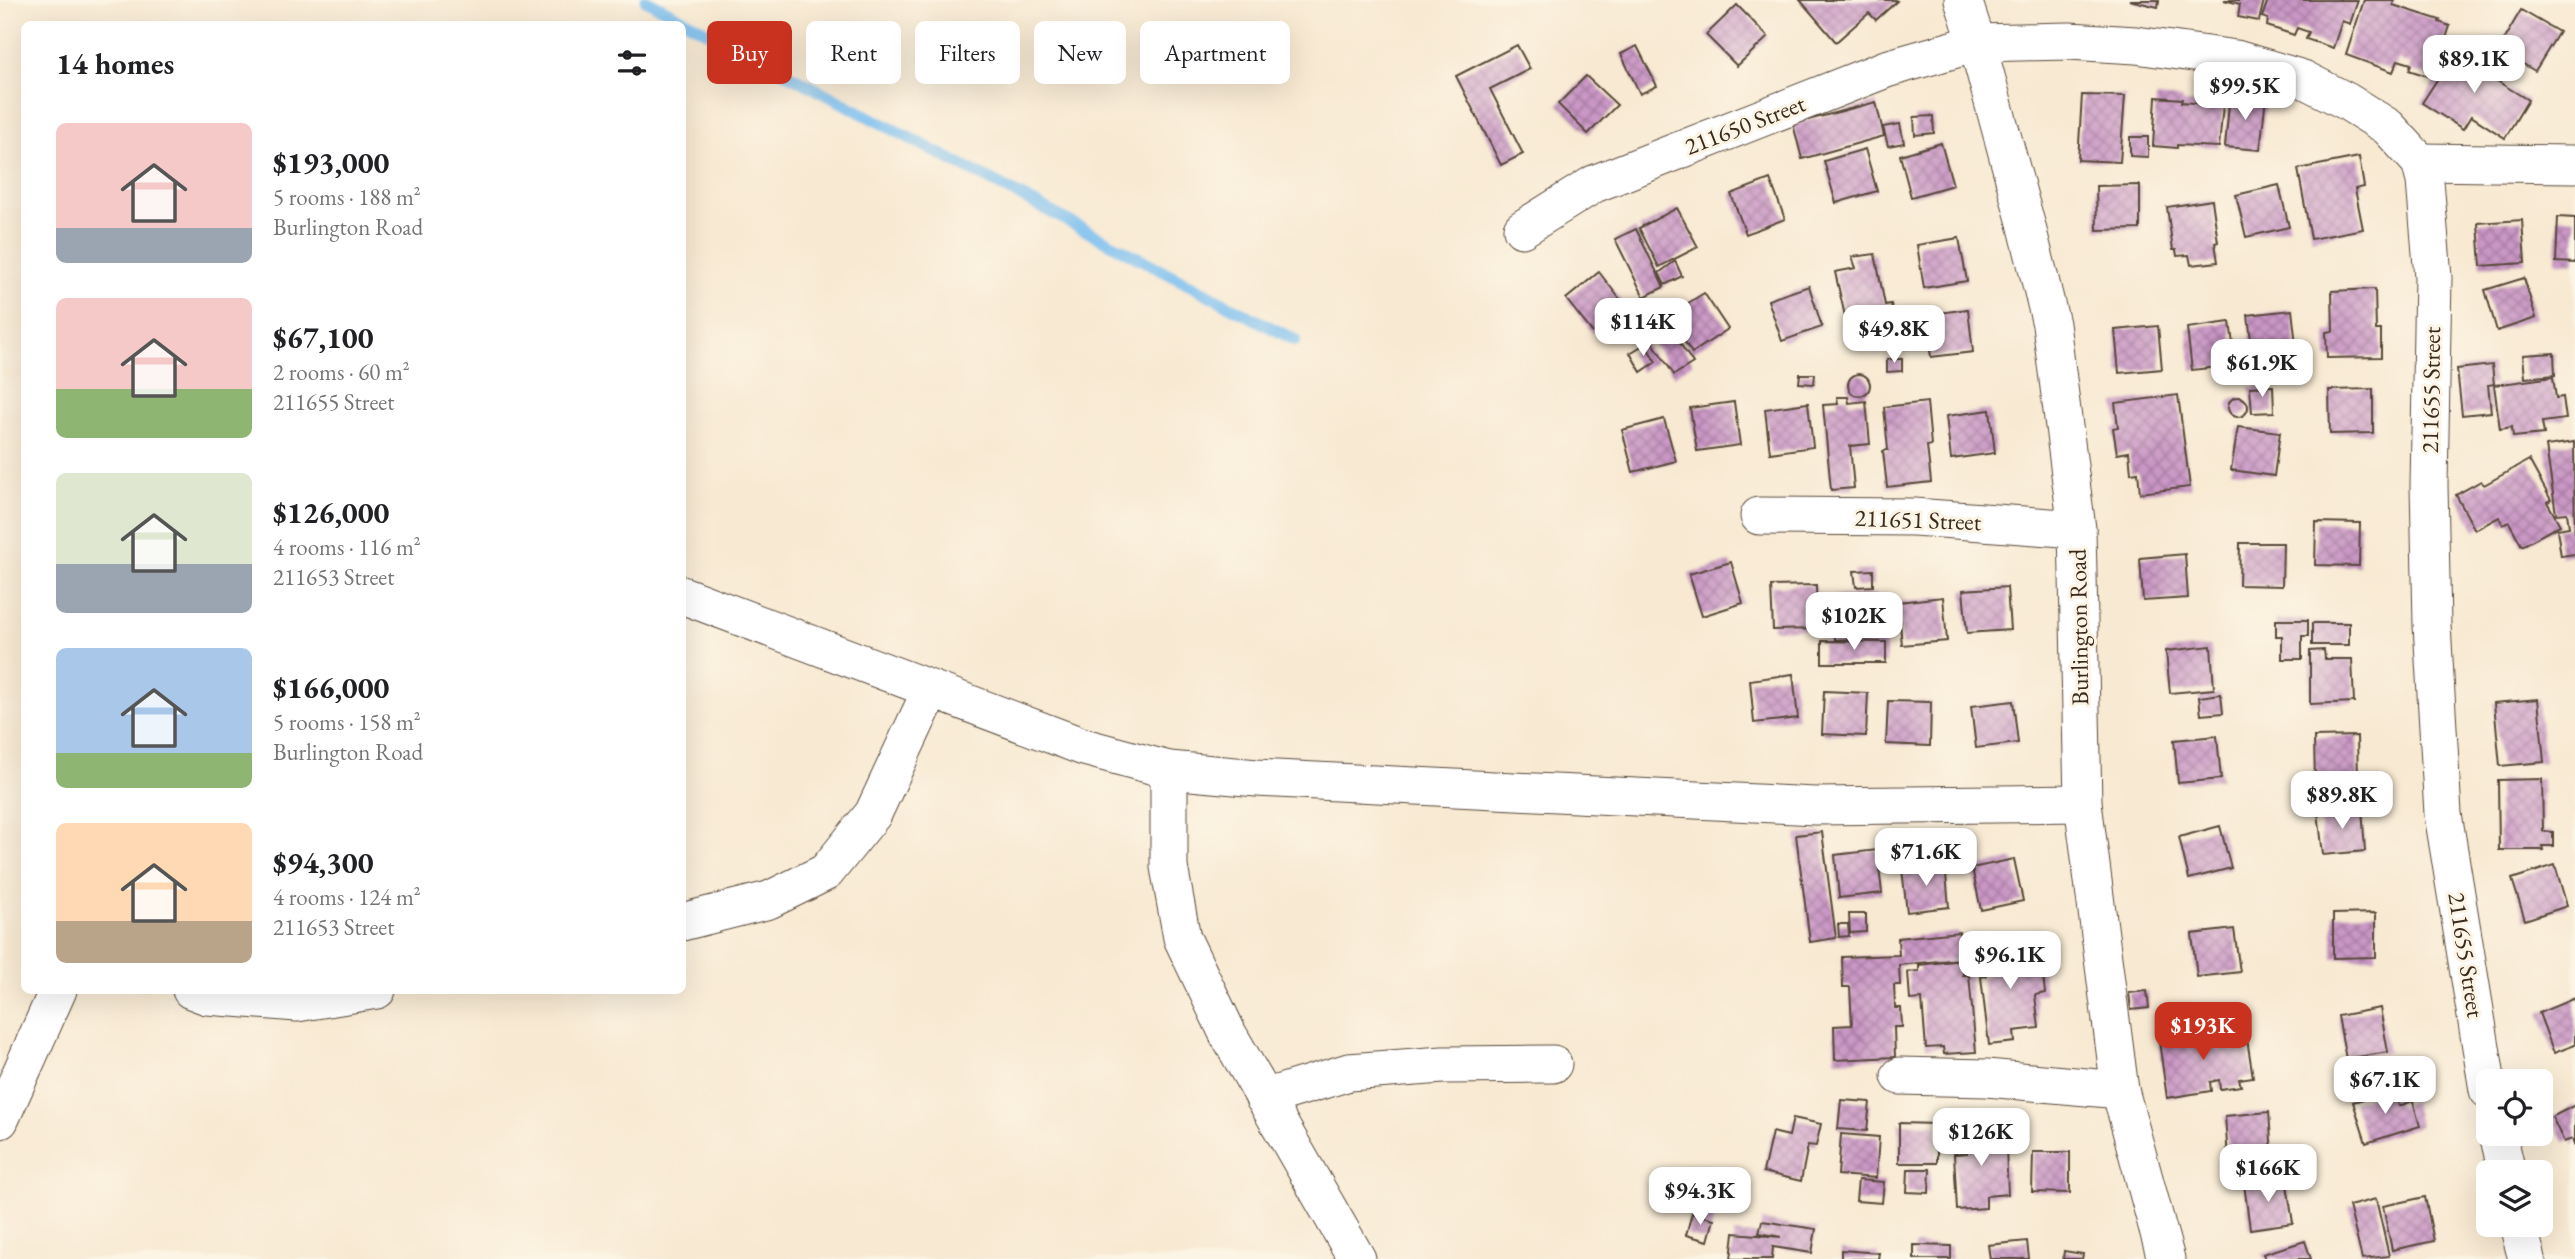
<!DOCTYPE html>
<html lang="en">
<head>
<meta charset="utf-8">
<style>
	:root { --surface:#fff; --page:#f6f6f6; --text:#202124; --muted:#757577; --accent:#c8321e }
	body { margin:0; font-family:"EB Garamond",serif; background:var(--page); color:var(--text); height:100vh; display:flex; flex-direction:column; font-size:26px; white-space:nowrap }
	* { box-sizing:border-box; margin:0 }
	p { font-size:23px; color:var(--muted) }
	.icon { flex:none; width:38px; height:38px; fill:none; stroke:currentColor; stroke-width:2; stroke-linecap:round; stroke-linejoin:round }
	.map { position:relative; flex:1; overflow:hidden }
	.panel { position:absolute; left:21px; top:21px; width:665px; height:973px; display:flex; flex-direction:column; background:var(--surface); border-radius:10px; box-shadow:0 7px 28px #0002 }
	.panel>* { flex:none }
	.banner { position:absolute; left:707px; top:21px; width:665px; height:63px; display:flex; gap:14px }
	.buttons { position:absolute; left:2476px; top:1069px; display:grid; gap:14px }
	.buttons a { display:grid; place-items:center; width:77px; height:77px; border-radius:10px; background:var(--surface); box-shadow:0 7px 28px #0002; font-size:35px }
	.price { position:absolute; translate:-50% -60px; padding:0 16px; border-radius:14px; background:#fff; color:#222; font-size:23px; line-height:46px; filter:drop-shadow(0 2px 4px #0008) }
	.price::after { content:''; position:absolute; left:50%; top:42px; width:21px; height:16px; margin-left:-10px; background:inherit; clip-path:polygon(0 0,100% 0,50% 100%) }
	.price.current { background:var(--accent); color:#fff }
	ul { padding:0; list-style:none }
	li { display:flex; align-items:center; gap:21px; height:175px; padding:0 35px }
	li span { display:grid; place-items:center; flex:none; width:196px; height:140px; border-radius:10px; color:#555 }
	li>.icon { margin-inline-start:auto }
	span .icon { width:84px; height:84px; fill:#fffc; stroke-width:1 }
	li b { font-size:30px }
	h2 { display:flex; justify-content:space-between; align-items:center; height:84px; padding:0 35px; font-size:30px }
	.tag { padding:0 24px; border-radius:10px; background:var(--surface); box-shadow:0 7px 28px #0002; font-size:24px; line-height:63px }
	.tag.current { background:var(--accent); color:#fff }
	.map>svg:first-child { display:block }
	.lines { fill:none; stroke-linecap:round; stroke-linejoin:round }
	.stream { stroke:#79bef0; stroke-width:12 }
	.building { fill:url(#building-cross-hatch) }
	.minor-casing { stroke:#574739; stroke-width:39 }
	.minor { stroke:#fff; stroke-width:37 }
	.labels { text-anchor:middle; stroke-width:6; stroke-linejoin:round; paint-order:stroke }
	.street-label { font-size:24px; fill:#3b2a1e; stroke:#fcf5e5 }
</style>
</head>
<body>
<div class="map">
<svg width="2575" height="1259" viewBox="0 0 2575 1259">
	<defs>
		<pattern id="building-cross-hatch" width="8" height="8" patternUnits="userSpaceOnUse" patternTransform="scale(1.75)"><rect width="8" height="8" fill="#ca97c6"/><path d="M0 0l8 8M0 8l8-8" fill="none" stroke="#a57ba0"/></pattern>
	</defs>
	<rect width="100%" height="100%" fill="#fcf5e5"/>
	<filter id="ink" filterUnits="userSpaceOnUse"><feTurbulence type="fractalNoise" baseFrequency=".0143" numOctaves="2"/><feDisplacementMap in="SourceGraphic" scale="14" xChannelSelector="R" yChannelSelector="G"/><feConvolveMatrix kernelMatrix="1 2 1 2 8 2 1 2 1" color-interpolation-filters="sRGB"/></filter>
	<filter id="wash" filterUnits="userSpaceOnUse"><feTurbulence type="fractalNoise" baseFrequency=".00686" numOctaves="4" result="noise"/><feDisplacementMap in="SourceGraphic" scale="28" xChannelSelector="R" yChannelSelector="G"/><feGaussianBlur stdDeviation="1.57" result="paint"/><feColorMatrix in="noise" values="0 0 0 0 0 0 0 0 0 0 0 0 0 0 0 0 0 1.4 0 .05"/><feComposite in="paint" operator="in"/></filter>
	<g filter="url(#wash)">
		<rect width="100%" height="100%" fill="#f8e9d2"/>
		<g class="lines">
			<polyline class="stream" points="646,0 1295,340"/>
		</g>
		<g id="blocks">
			<g class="building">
				<polygon points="1800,0 1895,0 1897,1 1876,20 1869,13 1836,42"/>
				<polygon points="2129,0 2159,0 2158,7"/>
				<polygon points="2224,0 2264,0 2259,21 2238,17 2240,4"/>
				<polygon points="2268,0 2358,0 2350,24 2342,21 2333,48 2306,39 2309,32 2297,28 2294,35 2267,26 2268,19 2262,17"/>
				<polygon points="2364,0 2394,0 2393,5 2440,20 2439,22 2450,26 2433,78 2409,70 2411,64 2398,60 2393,72 2346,55"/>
				<polygon points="1737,5 1768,37 1737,66 1706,35"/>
				<polygon points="2521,10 2559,32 2535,71 2498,49"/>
				<polygon points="2460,44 2483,58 2476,68 2528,100 2505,138 2471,116 2463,129 2422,103"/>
				<polygon points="1517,45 1530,69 1490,89 1523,154 1501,165 1456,76"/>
				<polygon points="1637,46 1657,86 1640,94 1621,54"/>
				<polygon points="1586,76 1617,105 1588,134 1558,104"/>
				<polygon points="2230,94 2266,97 2260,150 2225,147"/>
				<polygon points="2082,95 2125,96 2120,162 2078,160"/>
				<polygon points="2156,97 2182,99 2181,102 2223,105 2219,147 2177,145 2177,148 2153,146"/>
				<polygon points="1876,102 1884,136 1802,159 1793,124"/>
				<polygon points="1933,116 1934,133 1915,135 1914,117"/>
				<polygon points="1900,124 1904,143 1888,146 1883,127"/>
				<polygon points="2130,137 2148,137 2148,157 2130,156"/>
				<polygon points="1941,143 1953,185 1911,197 1900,155"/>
				<polygon points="1865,149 1877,191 1836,203 1824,161"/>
				<polygon points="2359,157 2364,187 2355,189 2363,229 2311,239 2298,169"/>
				<polygon points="1770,179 1785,219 1746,234 1731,194"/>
				<polygon points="2140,185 2140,229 2097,230 2096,186"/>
				<polygon points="2279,185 2289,227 2246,237 2236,195"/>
				<polygon points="2212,200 2218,242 2215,243 2218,262 2191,265 2189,255 2177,256 2176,250 2173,250 2167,207"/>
				<polygon points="1677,208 1698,247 1659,267 1639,228"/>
				<polygon points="2558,217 2575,218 2575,263 2556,262"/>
				<polygon points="2522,220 2525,263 2481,266 2478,223"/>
				<polygon points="1636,229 1664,287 1644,297 1615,239"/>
				<polygon points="1959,238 1967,281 1924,288 1917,245"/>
				<polygon points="1875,254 1885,305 1891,304 1896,329 1850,338 1835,272 1856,268 1852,257"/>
				<polygon points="1675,261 1682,276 1665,285 1659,273"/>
				<polygon points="1599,272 1626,307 1593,333 1566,299"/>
				<polygon points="2524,278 2536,318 2497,331 2485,290"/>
				<polygon points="1809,286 1822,327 1782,341 1768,300"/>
				<polygon points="2375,289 2376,330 2381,330 2381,357 2327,358 2326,332 2333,331 2332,291"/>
				<polygon points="1704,293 1728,329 1692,353 1668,316"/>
				<polygon points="1968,309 1973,352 1931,357 1925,315"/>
				<polygon points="2292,310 2297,353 2253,358 2248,315"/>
				<polygon points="1664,319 1693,363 1674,375 1646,332"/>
				<polygon points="2230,322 2236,365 2192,370 2187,328"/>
				<polygon points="2158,326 2162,369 2119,373 2115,330"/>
				<polygon points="1645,344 1656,362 1641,372 1630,353"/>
				<polygon points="2554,353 2555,375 2525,378 2523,355"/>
				<polygon points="1887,359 1902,359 1902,371 1887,372"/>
				<polygon points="2492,365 2494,384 2488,385 2491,412 2462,415 2457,369"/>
				<circle cx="1859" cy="385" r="11"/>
				<polygon points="1800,374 1815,374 1814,384 1799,383"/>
				<polygon points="2553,377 2556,398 2563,397 2566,419 2542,422 2544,434 2513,437 2512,427 2500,429 2494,385"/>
				<polygon points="2273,386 2274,412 2252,413 2250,387"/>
				<polygon points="2373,389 2373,433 2330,434 2329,390"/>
				<polygon points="2178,395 2190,487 2140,493 2138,472 2131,473 2129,452 2117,454 2113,428 2118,427 2115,403"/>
				<polygon points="1837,397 1848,397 1849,403 1866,401 1870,444 1850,446 1854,488 1831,490 1823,405 1838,404"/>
				<circle cx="2238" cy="407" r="10"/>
				<polygon points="1734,402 1740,445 1697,451 1690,408"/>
				<polygon points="1927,402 1931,445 1927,446 1931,482 1887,487 1883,451 1888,450 1884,407"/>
				<polygon points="1808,403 1813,447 1770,453 1765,409"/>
				<polygon points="1990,410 1995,453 1951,459 1946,416"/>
				<polygon points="1664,419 1676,461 1633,472 1622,430"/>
				<polygon points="2238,427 2280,432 2274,476 2231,470"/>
				<polygon points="2574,442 2575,554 2561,556 2557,529 2569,527 2567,513 2556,514 2546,446"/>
				<polygon points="2529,460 2551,500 2547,502 2560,525 2522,546 2509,522 2503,525 2499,517 2475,530 2456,495 2481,481 2484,485"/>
				<polygon points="2316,522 2360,523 2359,566 2315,565"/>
				<polygon points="2240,543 2283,543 2282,586 2239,585"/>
				<polygon points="2185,554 2188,598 2143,601 2140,558"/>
				<polygon points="1731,562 1743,603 1702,616 1689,574"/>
				<polygon points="1873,570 1873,586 1856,587 1854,571"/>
				<polygon points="1816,585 1817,629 1773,630 1771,586"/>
				<polygon points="2007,587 2010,630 1967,633 1963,590"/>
				<polygon points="1877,594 1878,614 1890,614 1890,631 1880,631 1880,638 1835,640 1834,596"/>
				<polygon points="1943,597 1947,641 1902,645 1898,602"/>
				<polygon points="2276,620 2308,620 2308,636 2302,636 2302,659 2282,659 2282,636 2276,636"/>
				<rect x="2312" y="623" width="37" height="22"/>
				<polygon points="1822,641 1886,642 1886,663 1822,663"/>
				<polygon points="2211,646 2214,689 2170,693 2166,651"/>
				<polygon points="2324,650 2325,659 2352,659 2354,702 2310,704 2310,651"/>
				<polygon points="1793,674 1798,718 1754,723 1750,680"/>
				<polygon points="1824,691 1868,693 1866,736 1822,734"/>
				<polygon points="2221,694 2223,713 2201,715 2199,697"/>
				<polygon points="2538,699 2544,762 2500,766 2494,703"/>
				<polygon points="1888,701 1931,702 1930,746 1886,744"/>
				<polygon points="2013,701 2018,743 1976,748 1971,706"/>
				<polygon points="2217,736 2221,779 2178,783 2174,740"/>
				<polygon points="2357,736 2358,779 2315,781 2314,737"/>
				<polygon points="2542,779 2543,831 2553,832 2553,846 2542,846 2543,850 2499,850 2498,780"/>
				<polygon points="2362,808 2365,851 2323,855 2318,812"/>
				<polygon points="2220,826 2231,868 2189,879 2179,837"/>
				<polygon points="1822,832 1836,938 1810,942 1796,835"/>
				<polygon points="1877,850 1882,893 1839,898 1835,855"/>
				<polygon points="2014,859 2023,901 1981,910 1972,868"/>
				<polygon points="1945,864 1949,907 1907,912 1902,869"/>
				<polygon points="2555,865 2567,906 2525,920 2512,879"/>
				<polygon points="2376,913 2376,957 2333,958 2333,914"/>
				<polygon points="1849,914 1866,914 1866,932 1850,933"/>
				<polygon points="1838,924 1848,924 1849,936 1839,937"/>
				<polygon points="2234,929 2240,972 2197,977 2192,934"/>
				<polygon points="1959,932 1962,959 1899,965 1900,985 1894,985 1895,1008 1901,1008 1902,1027 1894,1027 1895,1057 1835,1060 1834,1026 1852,1025 1850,987 1843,987 1842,957 1899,955 1898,938"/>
				<polygon points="2024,940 2027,962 2041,960 2045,993 2035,995 2039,1028 2014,1031 2015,1042 1989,1045 1981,977 1986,976 1982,945"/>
				<polygon points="1962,960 1963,975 1969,975 1976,1052 1944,1054 1943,1047 1926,1048 1922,999 1910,1000 1908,972 1919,971 1919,965"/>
				<polygon points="2147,991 2149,1008 2131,1010 2129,993"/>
				<polygon points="2575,998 2575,1045 2554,1053 2539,1013"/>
				<polygon points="2380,1008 2388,1052 2346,1059 2338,1016"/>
				<polygon points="2200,1027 2202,1040 2246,1033 2253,1077 2239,1079 2241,1086 2220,1089 2219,1080 2210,1082 2211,1091 2167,1098 2158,1034"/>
				<polygon points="2394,1090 2399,1106 2413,1101 2420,1126 2366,1143 2353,1102"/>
				<polygon points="1841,1100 1870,1102 1867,1131 1838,1129"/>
				<polygon points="2575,1105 2575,1146 2572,1139 2564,1142 2552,1117"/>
				<polygon points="2269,1112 2272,1156 2228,1159 2225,1116"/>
				<polygon points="1793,1118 1821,1124 1816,1146 1808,1145 1801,1181 1763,1172 1772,1132 1789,1136"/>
				<polygon points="1899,1123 1937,1124 1937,1163 1899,1163"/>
				<polygon points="2005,1126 2008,1194 1986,1196 1986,1208 1957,1210 1954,1154 1967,1153 1966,1128"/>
				<polygon points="1841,1134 1879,1137 1876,1178 1838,1175"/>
				<polygon points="2033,1152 2070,1152 2070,1193 2032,1192"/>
				<polygon points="1908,1169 1930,1169 1929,1193 1907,1192"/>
				<polygon points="2286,1178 2293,1223 2250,1229 2244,1184"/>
				<polygon points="1858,1180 1884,1182 1882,1203 1856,1201"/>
				<polygon points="2425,1197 2434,1241 2392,1250 2383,1206"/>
				<polygon points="2376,1199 2389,1256 2362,1259 2349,1206"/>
				<polygon points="1692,1213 1714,1219 1708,1241 1686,1235"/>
				<polygon points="1762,1221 1816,1229 1812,1253 1773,1247 1772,1259 1731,1259 1734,1233 1781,1237 1759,1233"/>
				<polygon points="2027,1241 2029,1259 1990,1259 1988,1245"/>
				<polygon points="2305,1241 2311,1259 2265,1259 2263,1254"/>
				<polygon points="1914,1245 1951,1246 1951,1259 1914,1259"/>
				<polygon points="1841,1250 1879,1253 1878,1259 1841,1259"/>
				<polygon points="2064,1251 2083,1254 2082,1259 2063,1259"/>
			</g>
		</g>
	</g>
	<g filter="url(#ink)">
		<use href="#blocks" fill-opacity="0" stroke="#574739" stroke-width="2"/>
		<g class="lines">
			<defs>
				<g id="minor">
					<polyline points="1963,0 1977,43 2026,223 2051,324 2077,529 2083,803 2120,1090 2166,1259"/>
					<polyline points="2420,162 2575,164"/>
					<polyline points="1522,229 1594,184 1886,69 1977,43 2069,41 2136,45 2236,59 2303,79 2346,101 2388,127 2420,162 2425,181 2433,277 2429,485 2432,625 2443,814 2488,1090"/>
					<polyline points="1759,516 1914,517 2077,529"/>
					<polyline points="682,595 1084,747 1169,770 1257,778 1815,806 2083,803"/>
					<polyline points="1169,770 1169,867 1182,938 1228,1034 1357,1259"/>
					<polyline points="682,922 769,900 826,872 873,814 931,690"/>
					<polyline points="191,990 207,996 297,1003 377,990"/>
					<polyline points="1900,1076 1987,1078 2120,1090"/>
					<polyline points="1264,1098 1349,1072 1443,1065 1553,1064"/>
					<polyline points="0,1120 58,990"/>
					<polyline points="2498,1134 2507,1172"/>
					<polyline points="2518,1225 2527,1259"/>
				</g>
			</defs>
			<use href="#minor" class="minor-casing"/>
			<use href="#minor" class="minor"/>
		</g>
	</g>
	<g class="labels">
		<g class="street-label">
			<text transform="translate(1745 125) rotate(-21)" y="8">211650 Street</text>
			<text transform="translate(2431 390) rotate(-89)" y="8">211655 Street</text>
			<text transform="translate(1918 520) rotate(2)" y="8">211651 Street</text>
			<text transform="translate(2079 627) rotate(-91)" y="8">Burlington Road</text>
			<text transform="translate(2466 955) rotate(81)" y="8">211655 Street</text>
		</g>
	</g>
</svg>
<div class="buttons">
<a><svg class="icon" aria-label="locate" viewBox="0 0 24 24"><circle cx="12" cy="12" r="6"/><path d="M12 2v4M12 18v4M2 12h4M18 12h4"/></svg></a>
<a><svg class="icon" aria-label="layers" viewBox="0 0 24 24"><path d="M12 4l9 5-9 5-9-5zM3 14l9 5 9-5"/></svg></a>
</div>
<b class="price" style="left:2474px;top:95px">$89.1K</b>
<b class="price" style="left:2245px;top:122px">$99.5K</b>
<b class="price" style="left:1643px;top:358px">$114K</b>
<b class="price" style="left:1894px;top:365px">$49.8K</b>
<b class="price" style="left:2262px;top:399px">$61.9K</b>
<b class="price" style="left:1854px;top:652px">$102K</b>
<b class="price" style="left:2342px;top:831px">$89.8K</b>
<b class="price" style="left:1926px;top:888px">$71.6K</b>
<b class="price" style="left:2010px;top:991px">$96.1K</b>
<b class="price current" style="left:2203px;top:1062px">$193K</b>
<b class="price" style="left:2385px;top:1116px">$67.1K</b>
<b class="price" style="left:1981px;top:1168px">$126K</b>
<b class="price" style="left:2268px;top:1204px">$166K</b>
<b class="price" style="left:1700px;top:1227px">$94.3K</b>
<div class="banner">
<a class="tag current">Buy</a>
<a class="tag">Rent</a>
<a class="tag">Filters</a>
<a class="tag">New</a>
<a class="tag">Apartment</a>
</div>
<section class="panel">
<h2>14 homes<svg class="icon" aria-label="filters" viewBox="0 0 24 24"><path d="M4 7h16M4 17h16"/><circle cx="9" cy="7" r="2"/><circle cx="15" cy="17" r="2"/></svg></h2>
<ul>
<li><span style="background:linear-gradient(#f6c9c9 75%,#9aa5b1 0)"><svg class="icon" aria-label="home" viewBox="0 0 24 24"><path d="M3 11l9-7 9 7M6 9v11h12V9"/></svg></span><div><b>$193,000</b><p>5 rooms · 188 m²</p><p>Burlington Road</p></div></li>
<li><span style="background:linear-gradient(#f6c9c9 65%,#8fb573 0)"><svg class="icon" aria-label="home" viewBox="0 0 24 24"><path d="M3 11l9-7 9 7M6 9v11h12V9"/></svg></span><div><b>$67,100</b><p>2 rooms · 60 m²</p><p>211655 Street</p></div></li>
<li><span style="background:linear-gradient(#dfe7d0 65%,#9aa5b1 0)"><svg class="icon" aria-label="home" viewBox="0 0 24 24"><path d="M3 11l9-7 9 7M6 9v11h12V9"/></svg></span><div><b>$126,000</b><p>4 rooms · 116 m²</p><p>211653 Street</p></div></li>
<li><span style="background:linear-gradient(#a9c7e8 75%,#8fb573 0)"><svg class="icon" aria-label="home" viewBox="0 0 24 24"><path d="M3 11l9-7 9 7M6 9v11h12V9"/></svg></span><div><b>$166,000</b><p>5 rooms · 158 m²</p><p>Burlington Road</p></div></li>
<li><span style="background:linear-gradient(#ffd9b3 70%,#b9a48a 0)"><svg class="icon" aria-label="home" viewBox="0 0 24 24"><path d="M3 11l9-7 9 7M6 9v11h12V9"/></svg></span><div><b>$94,300</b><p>4 rooms · 124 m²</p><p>211653 Street</p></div></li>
</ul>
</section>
</div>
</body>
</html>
